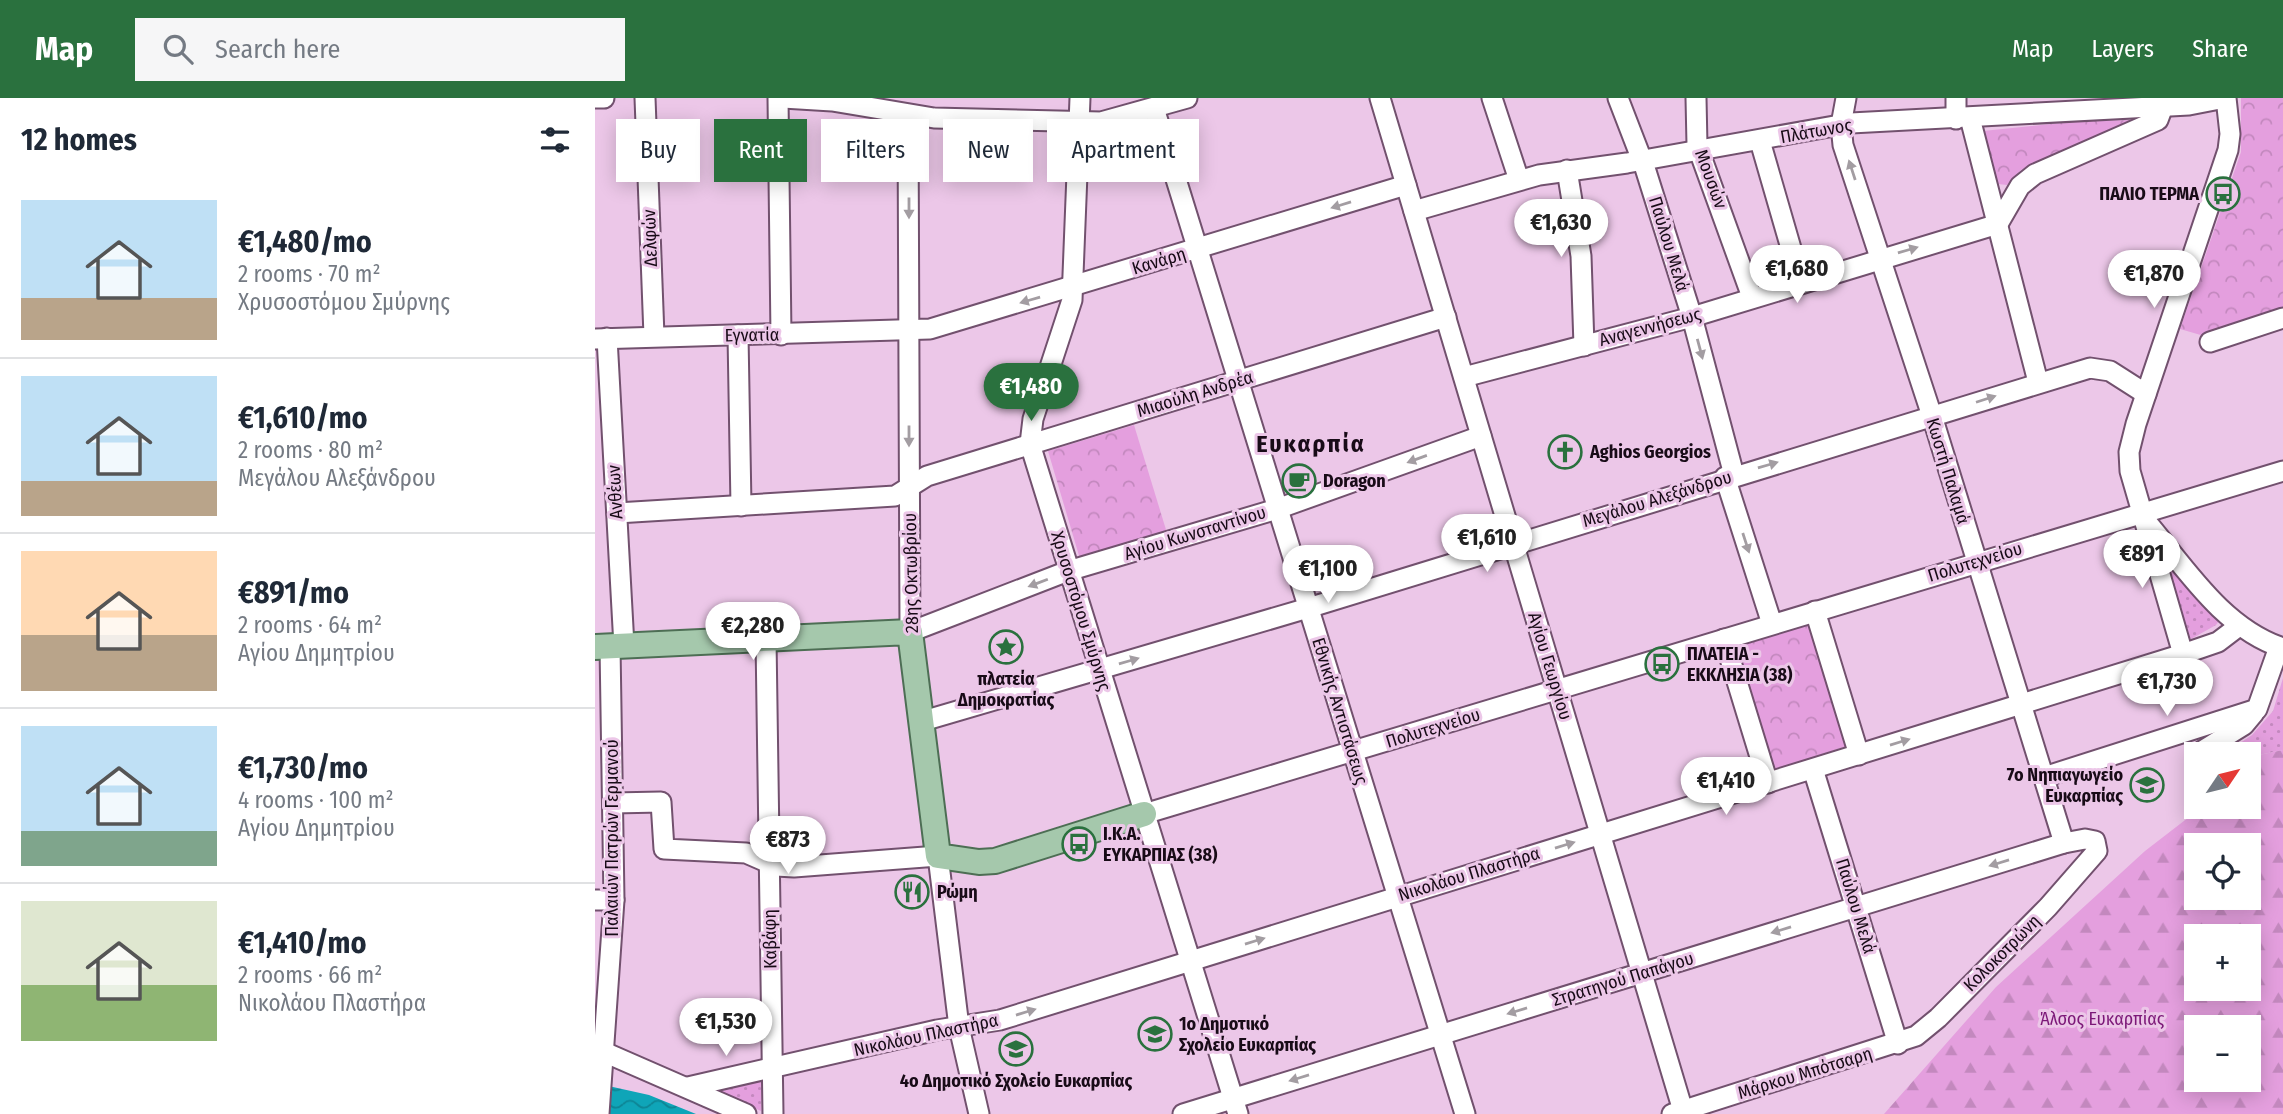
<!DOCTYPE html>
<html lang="en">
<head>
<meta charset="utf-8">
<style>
	:root { --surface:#fff; --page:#f6f6f7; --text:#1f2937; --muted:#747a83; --line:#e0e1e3; --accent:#2a713e }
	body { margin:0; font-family:"Fira Sans Condensed",sans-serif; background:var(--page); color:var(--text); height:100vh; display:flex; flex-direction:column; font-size:26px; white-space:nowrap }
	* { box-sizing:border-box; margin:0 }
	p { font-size:23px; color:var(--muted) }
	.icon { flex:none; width:38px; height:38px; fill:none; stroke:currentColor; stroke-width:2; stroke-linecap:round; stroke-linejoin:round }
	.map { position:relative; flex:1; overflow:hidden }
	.sheet { display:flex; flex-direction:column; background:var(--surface); width:595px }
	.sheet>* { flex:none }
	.banner { position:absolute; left:21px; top:21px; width:665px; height:63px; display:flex; gap:14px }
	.needle { width:46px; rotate:55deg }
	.controls { position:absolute; left:1589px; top:644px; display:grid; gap:14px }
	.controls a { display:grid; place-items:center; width:77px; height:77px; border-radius:0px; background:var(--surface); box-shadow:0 4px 18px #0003; font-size:35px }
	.price { position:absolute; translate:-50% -60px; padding:0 16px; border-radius:24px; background:#fff; color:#222; font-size:23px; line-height:46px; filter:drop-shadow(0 2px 4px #0008) }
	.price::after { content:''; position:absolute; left:50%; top:42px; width:21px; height:16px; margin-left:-10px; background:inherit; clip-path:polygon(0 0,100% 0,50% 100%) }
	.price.selected { background:var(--accent); color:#fff }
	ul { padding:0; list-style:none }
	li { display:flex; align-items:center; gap:21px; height:175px; padding:0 21px }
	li+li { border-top:2px solid var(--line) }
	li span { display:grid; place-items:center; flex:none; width:196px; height:140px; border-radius:0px; color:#555 }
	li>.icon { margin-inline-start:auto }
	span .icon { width:84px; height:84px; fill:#fffc; stroke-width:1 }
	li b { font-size:30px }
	h2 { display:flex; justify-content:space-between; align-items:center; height:84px; padding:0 21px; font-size:30px }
	.tag { padding:0 24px; border-radius:0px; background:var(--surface); box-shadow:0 4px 18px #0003; font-size:24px; line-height:63px }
	.tag.selected { background:var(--accent); color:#fff }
	header { display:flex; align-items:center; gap:42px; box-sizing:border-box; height:98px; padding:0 35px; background:var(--accent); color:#fff }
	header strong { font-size:33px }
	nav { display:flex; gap:38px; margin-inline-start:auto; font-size:24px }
	.search { width:490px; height:63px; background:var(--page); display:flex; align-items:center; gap:18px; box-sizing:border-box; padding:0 24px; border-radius:0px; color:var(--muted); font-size:26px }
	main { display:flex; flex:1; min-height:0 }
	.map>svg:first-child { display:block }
	.grass { fill:url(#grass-dots) }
	.forest { fill:url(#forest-firs); fill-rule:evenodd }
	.park { fill:url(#park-crowns) }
	.water { fill:url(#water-waves) }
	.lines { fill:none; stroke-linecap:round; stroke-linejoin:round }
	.minor-casing { stroke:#72516e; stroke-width:23 }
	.major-casing { stroke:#4d6e54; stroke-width:28 }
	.minor { stroke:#fff; stroke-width:19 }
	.major { stroke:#a5c8ac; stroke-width:24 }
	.oneway { fill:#a39da2 }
	.labels { text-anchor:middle; stroke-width:6; stroke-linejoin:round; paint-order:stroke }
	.street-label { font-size:18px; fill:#180b17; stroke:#ecc7e8 }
	.poi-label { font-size:18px; font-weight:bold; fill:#180b17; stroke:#ecc7e8; text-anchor:start }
	.park-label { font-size:18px; fill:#7c1878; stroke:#ecc7e8 }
	.district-label { font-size:24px; font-weight:bold; letter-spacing:2px; fill:#180b17; stroke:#ecc7e8 }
</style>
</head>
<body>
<header>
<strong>Map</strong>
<div class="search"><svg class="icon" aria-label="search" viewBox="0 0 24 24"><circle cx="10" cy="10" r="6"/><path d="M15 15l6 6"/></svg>Search here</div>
<nav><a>Map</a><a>Layers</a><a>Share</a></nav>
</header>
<main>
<section class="sheet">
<h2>12 homes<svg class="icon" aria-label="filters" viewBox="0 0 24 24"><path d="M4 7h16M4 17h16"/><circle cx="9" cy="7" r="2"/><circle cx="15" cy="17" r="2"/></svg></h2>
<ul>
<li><span style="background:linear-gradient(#bfe0f5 70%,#b9a48a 0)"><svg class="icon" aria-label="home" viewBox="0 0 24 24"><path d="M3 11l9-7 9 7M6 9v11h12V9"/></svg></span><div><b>€1,480/mo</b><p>2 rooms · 70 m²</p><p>Χρυσοστόμου Σμύρνης</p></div></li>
<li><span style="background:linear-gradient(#bfe0f5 75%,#b9a48a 0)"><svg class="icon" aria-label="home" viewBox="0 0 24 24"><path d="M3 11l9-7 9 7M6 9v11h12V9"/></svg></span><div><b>€1,610/mo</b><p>2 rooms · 80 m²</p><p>Μεγάλου Αλεξάνδρου</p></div></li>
<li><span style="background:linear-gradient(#ffd9b3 60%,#b9a48a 0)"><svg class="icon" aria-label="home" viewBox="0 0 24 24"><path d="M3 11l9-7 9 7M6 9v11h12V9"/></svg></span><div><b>€891/mo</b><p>2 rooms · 64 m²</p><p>Αγίου Δημητρίου</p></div></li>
<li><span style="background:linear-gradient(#bfe0f5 75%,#7fa58c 0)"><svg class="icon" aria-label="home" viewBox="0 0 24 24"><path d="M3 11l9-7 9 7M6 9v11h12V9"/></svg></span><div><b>€1,730/mo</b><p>4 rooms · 100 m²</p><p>Αγίου Δημητρίου</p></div></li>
<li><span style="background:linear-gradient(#dfe7d0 60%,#8fb573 0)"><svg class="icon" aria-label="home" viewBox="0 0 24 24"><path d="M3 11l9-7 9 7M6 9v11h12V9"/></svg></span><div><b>€1,410/mo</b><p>2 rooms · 66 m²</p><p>Νικολάου Πλαστήρα</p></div></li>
</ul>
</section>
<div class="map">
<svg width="1688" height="1016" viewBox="0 0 1688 1016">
	<defs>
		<pattern id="grass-dots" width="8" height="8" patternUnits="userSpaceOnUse" patternTransform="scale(1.75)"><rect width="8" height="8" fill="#e49fde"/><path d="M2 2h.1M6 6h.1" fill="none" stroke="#c388be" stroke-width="1.8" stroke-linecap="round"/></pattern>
		<pattern id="forest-firs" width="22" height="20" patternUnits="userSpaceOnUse" patternTransform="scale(1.75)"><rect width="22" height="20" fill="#e49fde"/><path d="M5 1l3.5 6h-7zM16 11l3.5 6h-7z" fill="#c388be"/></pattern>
		<pattern id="park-crowns" width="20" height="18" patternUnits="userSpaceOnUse" patternTransform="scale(1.75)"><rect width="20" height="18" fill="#e49fde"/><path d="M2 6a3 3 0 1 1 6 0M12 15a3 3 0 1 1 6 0" fill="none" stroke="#c388be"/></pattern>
		<pattern id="water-waves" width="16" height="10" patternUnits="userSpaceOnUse" patternTransform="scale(1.75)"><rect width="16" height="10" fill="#0fa5b8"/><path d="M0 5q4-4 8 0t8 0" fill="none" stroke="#0d8595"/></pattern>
	</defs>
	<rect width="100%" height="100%" fill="#ecc7e8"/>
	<g class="grass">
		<polygon points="1572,468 1624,523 1621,527 1596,541 1590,536"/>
		<polygon points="1688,580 1688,652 1654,659 1654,656 1629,656 1657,637 1678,613"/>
		<polygon points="167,982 166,1013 124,994 126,991"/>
	</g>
	<path class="forest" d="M 1688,652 L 1688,1016 L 1289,1016 L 1401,889 L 1550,753 L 1607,709 L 1654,709 L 1654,659 ZM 1601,747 L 1654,747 L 1654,800 L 1601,800 ZM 1601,838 L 1654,838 L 1654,891 L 1601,891 ZM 1601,929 L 1654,929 L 1654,982 L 1601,982 Z"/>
	<g class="park">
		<polygon points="1646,0 1688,0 1688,217 1616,240 1585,231 1646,54"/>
		<polygon points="1538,22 1539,24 1435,67 1426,72 1412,87 1403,86 1388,33 1485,23"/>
		<polygon points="539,327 572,435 485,461 453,353"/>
		<polygon points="1213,522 1252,648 1178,672 1139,546"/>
	</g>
	<polygon class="water" points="0,985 54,997 101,1016 0,1016"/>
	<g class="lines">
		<defs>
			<g id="minor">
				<polyline points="0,0 9,0"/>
				<polyline points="50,0 59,238"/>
				<polyline points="183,0 186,237"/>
				<polyline points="188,0 237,3 339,20 506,24 592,0"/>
				<polyline points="485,0 477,202 438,321 435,346 643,1016"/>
				<polyline points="785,0 1089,1016"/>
				<polyline points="897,0 924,82"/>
				<polyline points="1023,0 1050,70 1097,219 1139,377"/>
				<polyline points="1101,0 1102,47 1157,199"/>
				<polyline points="1251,0 1246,27 1248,47 1337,318 1469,745"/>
				<polyline points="1361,0 1361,21"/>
				<polyline points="559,10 870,1016"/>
				<polyline points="313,17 315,534 473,473 682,411 886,338"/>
				<polyline points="1375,20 1443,284"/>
				<polyline points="1165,43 1206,185"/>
				<polyline points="972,72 986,158 989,248"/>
				<polyline points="819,113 944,77 1032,65 1256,25 1594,7 1630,0"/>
				<polyline points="143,237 146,408"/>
				<polyline points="12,240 29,548"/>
				<polyline points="0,241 335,231 811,87"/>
				<polyline points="1615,244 1688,220"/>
				<polyline points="869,279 1097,219 1403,126 1425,88 1440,76 1563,22 1566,14 1560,0"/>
				<polyline points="1130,379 1177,526"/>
				<polyline points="22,415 300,398 332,378 851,219"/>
				<path d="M 1550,422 C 1590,469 1627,530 1688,550"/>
				<polyline points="1220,513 1264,657"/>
				<polyline points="171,541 178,1016"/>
				<polyline points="1129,541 1173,685"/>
				<polyline points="1588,556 1535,373 1534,354 1541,326 1633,52 1635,36 1631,0"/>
				<polyline points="328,623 713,510 1495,270 1515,273 1551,296"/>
				<polyline points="1607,653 1649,627 1659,615"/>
				<polyline points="1218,671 1303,946"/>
				<polyline points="1449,679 1662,611 1684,549"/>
				<polyline points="18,705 66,704 69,751 151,755 181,768 199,769 343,758 364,929 384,1016"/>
				<polyline points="549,716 1688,373"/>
				<polyline points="0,802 19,802"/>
				<polyline points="9,954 151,1016"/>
				<polyline points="93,989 342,932 405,922 1588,556 1623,544 1644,528"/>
				<polyline points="4,1016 19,802 15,548"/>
				<polyline points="588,1016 1469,745 1490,741 1500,743 1502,753 1453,809 1343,920 1321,938 1077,1016"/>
			</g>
			<polyline id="major" points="0,549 315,534 343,758 384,764 400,763 549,716"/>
		</defs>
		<use href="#minor" class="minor-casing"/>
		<use href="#major" class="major-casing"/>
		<use href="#minor" class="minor"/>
		<use href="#major" class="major"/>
	</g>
	<defs><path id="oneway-solid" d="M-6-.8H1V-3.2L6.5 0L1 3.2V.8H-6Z" transform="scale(1.75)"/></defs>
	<g class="oneway">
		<use href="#oneway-solid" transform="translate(1257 72) rotate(-108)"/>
		<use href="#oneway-solid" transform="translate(746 107) rotate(163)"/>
		<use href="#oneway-solid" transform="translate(314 110) rotate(90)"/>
		<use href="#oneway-solid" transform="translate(1313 152) rotate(-16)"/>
		<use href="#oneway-solid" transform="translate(435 202) rotate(164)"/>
		<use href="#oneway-solid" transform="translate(1105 251) rotate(75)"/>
		<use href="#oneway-solid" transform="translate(1391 301) rotate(-18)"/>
		<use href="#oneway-solid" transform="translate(314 338) rotate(90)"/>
		<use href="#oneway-solid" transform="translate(822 361) rotate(160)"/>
		<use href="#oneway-solid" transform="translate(1173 367) rotate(-16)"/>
		<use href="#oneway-solid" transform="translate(1151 445) rotate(72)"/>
		<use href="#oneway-solid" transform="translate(443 485) rotate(159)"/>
		<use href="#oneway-solid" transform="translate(534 563) rotate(-16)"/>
		<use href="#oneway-solid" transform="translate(1305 644) rotate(-17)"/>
		<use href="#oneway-solid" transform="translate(970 747) rotate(-17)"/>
		<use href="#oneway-solid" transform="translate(1404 765) rotate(163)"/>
		<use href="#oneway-solid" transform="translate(1186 832) rotate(163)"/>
		<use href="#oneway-solid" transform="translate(660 843) rotate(-17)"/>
		<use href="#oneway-solid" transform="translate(922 913) rotate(163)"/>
		<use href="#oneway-solid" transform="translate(431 914) rotate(-17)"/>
		<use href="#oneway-solid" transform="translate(704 980) rotate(163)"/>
	</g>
	<defs>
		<symbol id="bus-ring" viewBox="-11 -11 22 22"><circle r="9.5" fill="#ecc7e8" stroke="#2a713e" stroke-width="1.5"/><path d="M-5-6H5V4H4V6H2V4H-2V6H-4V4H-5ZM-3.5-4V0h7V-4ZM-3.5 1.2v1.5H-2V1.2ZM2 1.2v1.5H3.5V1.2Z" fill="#2a713e"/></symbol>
		<symbol id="church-ring" viewBox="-11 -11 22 22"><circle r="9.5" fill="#ecc7e8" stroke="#2a713e" stroke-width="1.5"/><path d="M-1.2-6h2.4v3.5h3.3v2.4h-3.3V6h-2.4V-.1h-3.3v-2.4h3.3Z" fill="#2a713e"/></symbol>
		<symbol id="cafe-ring" viewBox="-11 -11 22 22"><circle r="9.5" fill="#ecc7e8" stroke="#2a713e" stroke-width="1.5"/><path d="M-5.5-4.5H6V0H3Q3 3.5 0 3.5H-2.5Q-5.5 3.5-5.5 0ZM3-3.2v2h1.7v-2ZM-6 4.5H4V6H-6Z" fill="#2a713e"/></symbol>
		<symbol id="sight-ring" viewBox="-11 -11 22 22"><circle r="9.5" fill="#ecc7e8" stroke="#2a713e" stroke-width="1.5"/><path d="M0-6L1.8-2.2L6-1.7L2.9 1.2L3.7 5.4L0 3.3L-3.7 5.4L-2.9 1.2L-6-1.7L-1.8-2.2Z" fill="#2a713e"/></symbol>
		<symbol id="school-ring" viewBox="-11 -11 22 22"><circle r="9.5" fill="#ecc7e8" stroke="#2a713e" stroke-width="1.5"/><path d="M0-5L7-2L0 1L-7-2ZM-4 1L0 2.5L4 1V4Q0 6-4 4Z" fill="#2a713e"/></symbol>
		<symbol id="restaurant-ring" viewBox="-11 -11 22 22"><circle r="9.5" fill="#ecc7e8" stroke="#2a713e" stroke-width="1.5"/><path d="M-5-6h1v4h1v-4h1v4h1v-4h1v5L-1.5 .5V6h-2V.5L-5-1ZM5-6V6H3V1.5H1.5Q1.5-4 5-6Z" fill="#2a713e"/></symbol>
	</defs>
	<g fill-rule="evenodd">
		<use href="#bus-ring" x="1609" y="77" width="38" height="38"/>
		<use href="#church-ring" x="951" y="335" width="38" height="38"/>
		<use href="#cafe-ring" x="685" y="364" width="38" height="38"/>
		<use href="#sight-ring" x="392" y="530" width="38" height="38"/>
		<use href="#bus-ring" x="1048" y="547" width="38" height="38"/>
		<use href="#school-ring" x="1533" y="668" width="38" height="38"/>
		<use href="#bus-ring" x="465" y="727" width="38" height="38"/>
		<use href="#restaurant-ring" x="298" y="775" width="38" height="38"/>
		<use href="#school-ring" x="541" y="917" width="38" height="38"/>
		<use href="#school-ring" x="402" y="932" width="38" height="38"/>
	</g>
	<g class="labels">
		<g class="street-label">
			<text transform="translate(1221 33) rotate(-10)" y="6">Πλάτωνος</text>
			<text transform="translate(1116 81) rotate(70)" y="6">Μουσών</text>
			<text transform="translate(55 140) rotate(-92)" y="6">Δελφών</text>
			<text transform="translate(1074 146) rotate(73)" y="6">Παύλου Μελά</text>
			<text transform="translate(564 163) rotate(-17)" y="6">Κανάρη</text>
			<text transform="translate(1055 229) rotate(-15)" y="6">Αναγεννήσεως</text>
			<text transform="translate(157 237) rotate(-1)" y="6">Εγνατία</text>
			<text transform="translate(600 296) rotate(-17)" y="6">Μιαούλη Ανδρέα</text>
			<text transform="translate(1353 373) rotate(73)" y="6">Κωστή Παλαμά</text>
			<text transform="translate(20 394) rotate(-93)" y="6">Ανθέων</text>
			<text transform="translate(1062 401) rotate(-17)" y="6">Μεγάλου Αλεξάνδρου</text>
			<text transform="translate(600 435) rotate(-17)" y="6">Αγίου Κωνσταντίνου</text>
			<text transform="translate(1380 464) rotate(-17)" y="6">Πολυτεχνείου</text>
			<text transform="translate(316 475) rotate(-91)" y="6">28ης Οκτωβρίου</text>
			<text transform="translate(486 513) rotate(73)" y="6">Χρυσοστόμου Σμύρνης</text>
			<text transform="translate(955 568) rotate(73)" y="6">Αγίου Γεωργίου</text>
			<text transform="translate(745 613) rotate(73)" y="6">Εθνικής Αντιστάσεως</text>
			<text transform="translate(838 630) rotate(-17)" y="6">Πολυτεχνείου</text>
			<text transform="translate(17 740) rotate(-90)" y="6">Παλαιών Πατρών Γερμανού</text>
			<text transform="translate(874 776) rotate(-17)" y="6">Νικολάου Πλαστήρα</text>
			<text transform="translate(1261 808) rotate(73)" y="6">Παύλου Μελά</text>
			<text transform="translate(175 841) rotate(-91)" y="6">Καβάφη</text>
			<text transform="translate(1407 855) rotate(-45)" y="6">Κολοκοτρώνη</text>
			<text transform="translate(1028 881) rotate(-17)" y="6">Στρατηγού Παπάγου</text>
			<text transform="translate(331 937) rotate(-12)" y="6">Νικολάου Πλαστήρα</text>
			<text transform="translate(1210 975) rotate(-17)" y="6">Μάρκου Μπότσαρη</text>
		</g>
		<g class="poi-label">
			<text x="1604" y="102" text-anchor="end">ΠΑΛΙΟ ΤΕΡΜΑ</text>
			<text x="995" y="360">Aghios Georgios</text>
			<text x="728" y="389">Doragon</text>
			<text x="1092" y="562">ΠΛΑΤΕΙΑ -<tspan x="1092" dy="21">ΕΚΚΛΗΣΙΑ (38)</tspan></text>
			<text x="411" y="587" text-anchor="middle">πλατεία<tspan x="411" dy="21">Δημοκρατίας</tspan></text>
			<text x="1528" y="683" text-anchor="end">7ο Νηπιαγωγείο<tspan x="1528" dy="21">Ευκαρπίας</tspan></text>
			<text x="508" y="742">Ι.Κ.Α.<tspan x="508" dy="21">ΕΥΚΑΡΠΙΑΣ (38)</tspan></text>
			<text x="342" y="800">Ρώμη</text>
			<text x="584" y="932">1ο Δημοτικό<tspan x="584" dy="21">Σχολείο Ευκαρπίας</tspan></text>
			<text x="421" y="989" text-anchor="middle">4ο Δημοτικό Σχολείο Ευκαρπίας</text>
		</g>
		<g class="park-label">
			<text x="1507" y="927">Άλσος Ευκαρπίας</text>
		</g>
		<g class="district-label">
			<text x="716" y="354">Ευκαρπία</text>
		</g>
	</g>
</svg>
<div class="controls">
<a><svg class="needle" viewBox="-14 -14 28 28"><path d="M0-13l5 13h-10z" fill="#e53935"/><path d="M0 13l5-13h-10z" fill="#747a83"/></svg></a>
<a><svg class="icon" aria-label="locate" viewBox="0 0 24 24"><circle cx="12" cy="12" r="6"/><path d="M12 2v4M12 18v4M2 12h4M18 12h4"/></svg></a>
<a>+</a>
<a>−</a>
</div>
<b class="price" style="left:966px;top:161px">€1,630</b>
<b class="price" style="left:1202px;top:207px">€1,680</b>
<b class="price" style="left:1559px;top:212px">€1,870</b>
<b class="price selected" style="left:436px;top:325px">€1,480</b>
<b class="price" style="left:892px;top:476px">€1,610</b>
<b class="price" style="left:1547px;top:492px">€891</b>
<b class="price" style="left:733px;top:507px">€1,100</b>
<b class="price" style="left:158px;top:564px">€2,280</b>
<b class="price" style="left:1572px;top:620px">€1,730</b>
<b class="price" style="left:1131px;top:719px">€1,410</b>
<b class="price" style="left:193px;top:778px">€873</b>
<b class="price" style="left:131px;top:960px">€1,530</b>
<div class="banner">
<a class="tag">Buy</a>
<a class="tag selected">Rent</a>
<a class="tag">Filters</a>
<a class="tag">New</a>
<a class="tag">Apartment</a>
</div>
</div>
</main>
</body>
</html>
